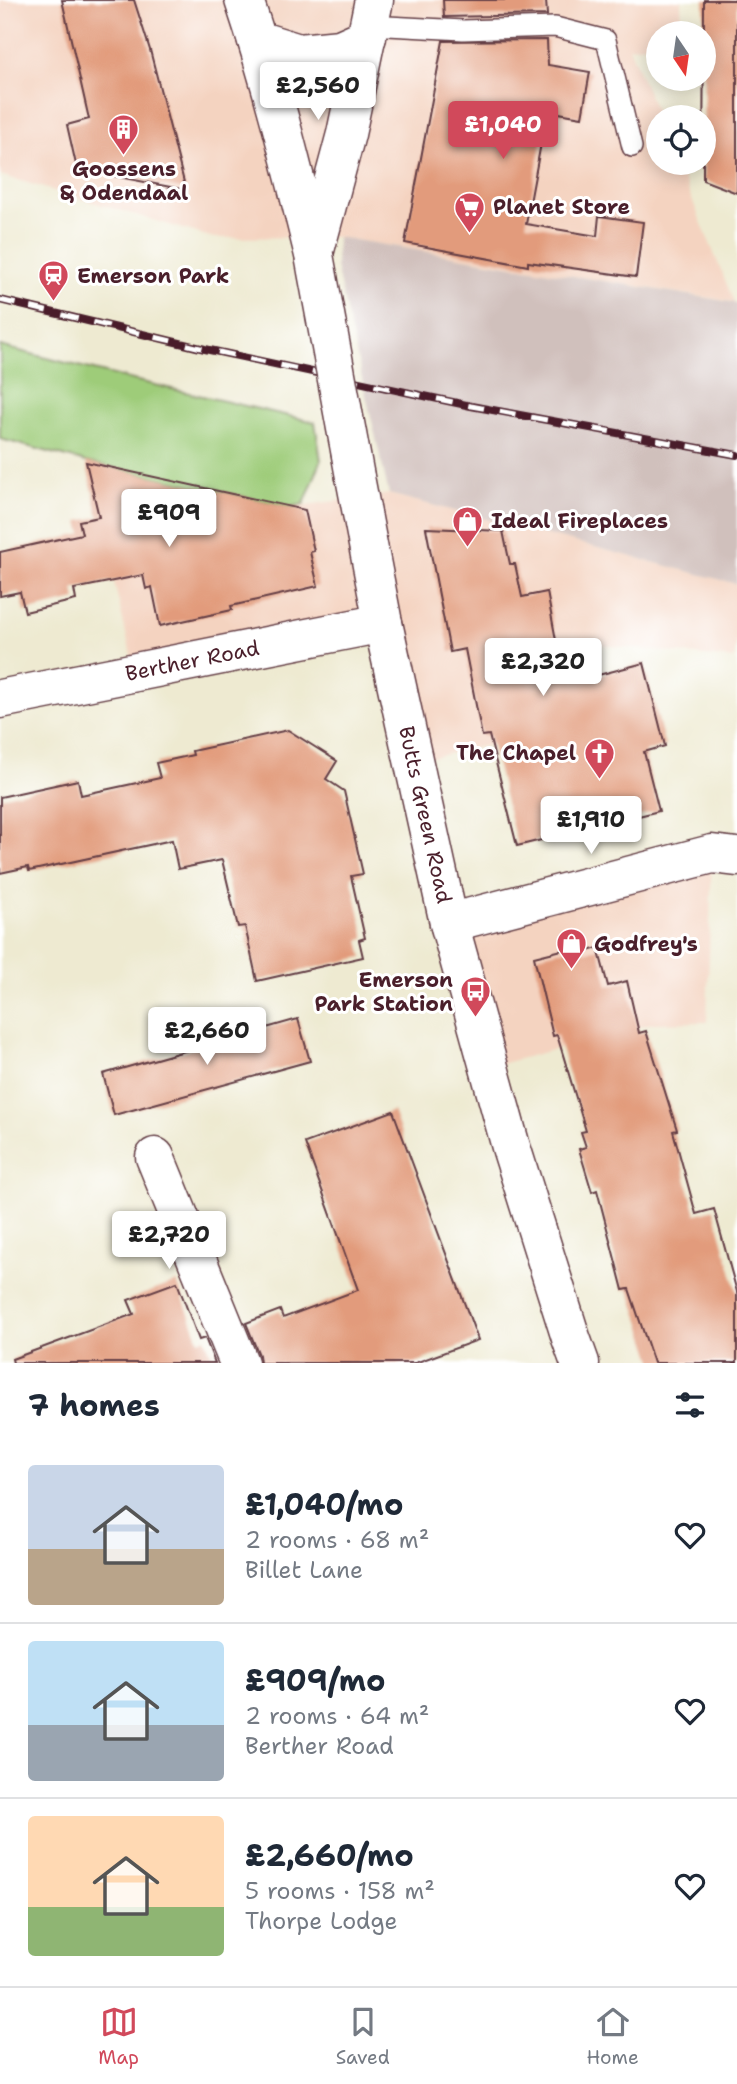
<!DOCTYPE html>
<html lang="en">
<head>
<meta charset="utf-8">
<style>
	:root { --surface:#fff; --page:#f2f2f3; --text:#1f2937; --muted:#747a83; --line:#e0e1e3; --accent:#d1495b }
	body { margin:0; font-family:"Shantell Sans",sans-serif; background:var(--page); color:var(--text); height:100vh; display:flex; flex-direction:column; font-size:26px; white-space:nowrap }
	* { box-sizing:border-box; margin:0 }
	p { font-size:23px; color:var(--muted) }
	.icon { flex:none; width:38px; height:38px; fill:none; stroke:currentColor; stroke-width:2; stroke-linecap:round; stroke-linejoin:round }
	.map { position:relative; height:1363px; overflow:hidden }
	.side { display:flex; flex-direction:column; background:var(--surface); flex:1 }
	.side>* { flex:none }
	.needle { width:46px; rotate:167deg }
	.controls { position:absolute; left:646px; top:21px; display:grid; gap:14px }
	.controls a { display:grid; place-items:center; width:70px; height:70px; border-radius:50%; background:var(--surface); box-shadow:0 4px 18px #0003; font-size:35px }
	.price { position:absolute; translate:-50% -60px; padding:0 16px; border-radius:7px; background:#fff; color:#222; font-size:23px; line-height:46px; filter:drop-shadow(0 2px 4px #0008) }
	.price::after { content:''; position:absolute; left:50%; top:42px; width:21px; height:16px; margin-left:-10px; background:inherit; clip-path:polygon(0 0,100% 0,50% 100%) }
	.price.on { background:var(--accent); color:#fff }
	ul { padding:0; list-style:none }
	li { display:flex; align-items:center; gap:21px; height:175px; padding:0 28px }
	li+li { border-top:2px solid var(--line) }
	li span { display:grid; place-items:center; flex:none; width:196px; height:140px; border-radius:7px; color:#555 }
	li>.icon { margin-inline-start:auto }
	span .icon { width:84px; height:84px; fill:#fffc; stroke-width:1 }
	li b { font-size:30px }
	h2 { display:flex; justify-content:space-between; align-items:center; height:84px; padding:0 28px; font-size:30px }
	.tabs { display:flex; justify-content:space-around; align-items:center; height:98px; border-top:2px solid var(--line); background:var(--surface); font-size:19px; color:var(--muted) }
	.tabs a { display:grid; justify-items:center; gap:4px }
	.tabs .on { color:var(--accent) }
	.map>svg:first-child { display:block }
	.built { fill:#f4d3c0 }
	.industrial { fill:#d0c0bc }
	.green { fill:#9ecc79; stroke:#747652; stroke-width:2 }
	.building { fill:#e29b7c }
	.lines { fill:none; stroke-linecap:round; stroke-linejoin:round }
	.service-casing { stroke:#633d44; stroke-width:22 }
	.minor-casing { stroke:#633d44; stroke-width:41 }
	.tertiary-casing { stroke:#633d44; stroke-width:41 }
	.service { stroke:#fff; stroke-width:19 }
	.minor { stroke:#fff; stroke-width:38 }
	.tertiary { stroke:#fff; stroke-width:38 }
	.rail-casing { stroke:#4a1f2b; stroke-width:8 }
	.rail { stroke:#fff; stroke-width:5; stroke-dasharray:16; stroke-linecap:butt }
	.tertiary-bridge-casing { stroke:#633d44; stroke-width:41; stroke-linecap:butt }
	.tertiary-bridge { stroke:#fff; stroke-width:38 }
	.labels { text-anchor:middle; stroke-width:6; stroke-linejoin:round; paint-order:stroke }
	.poi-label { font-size:21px; font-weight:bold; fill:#4a1f2b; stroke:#fff; text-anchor:start }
	.street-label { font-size:21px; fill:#4a1f2b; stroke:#fff }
</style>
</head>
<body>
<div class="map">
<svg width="737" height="1363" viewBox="0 0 737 1363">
	<rect width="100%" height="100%" fill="#fff"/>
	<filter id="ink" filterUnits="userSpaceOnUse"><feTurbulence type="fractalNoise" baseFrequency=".0143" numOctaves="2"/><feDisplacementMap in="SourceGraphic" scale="14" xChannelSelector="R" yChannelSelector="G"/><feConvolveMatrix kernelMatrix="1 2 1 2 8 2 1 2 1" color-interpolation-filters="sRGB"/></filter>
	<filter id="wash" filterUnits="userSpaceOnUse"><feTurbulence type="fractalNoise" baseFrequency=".00686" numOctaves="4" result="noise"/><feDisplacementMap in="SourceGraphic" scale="28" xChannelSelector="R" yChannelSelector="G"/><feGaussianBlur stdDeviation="1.57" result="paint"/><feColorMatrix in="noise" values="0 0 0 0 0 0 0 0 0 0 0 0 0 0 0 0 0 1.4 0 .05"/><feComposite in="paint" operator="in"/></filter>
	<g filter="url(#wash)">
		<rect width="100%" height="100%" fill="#eeead1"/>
		<g class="built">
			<polygon points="0,0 681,0 682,33 658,33 658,44 629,47 658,117 658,163 677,163 734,302 337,237 214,238 0,175"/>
			<polygon points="86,462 291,507 389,494 737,584 737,637 734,659 584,643 599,722 414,761 383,623 135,672"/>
			<polygon points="712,854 707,1022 653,1023 489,1067 470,919"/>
		</g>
		<polygon class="industrial" points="337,237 737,303 737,584 389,494 336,267"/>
		<polygon class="green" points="0,346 133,380 315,422 321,461 304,504 291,507 86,462 0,439"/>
		<g id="blocks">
			<g class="building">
				<polygon points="62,0 134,0 150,50 186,190 77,169 67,125 89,119"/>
				<polygon points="443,0 546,0 547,15 444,17"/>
				<polygon points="704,0 737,0 737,193 703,180"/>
				<polygon points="547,40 548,65 590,72 582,117 547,111 526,224 597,236 599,216 643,222 636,277 528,262 528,266 405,243 443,41"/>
				<polygon points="86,462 305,510 314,551 310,552 318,586 231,606 232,610 160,626 152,587 146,589 143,575 74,589 76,600 25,612 20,592 0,596 0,552 82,534 79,521 99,517"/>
				<polygon points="426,528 503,531 510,564 515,564 522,597 547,592 558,651 581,646 587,678 644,663 665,746 644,752 659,811 517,846 489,735 482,736 465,649 450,652"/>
				<polygon points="288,730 337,761 326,779 344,791 363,874 351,876 365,938 359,940 363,957 257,981 245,926 238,927 222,860 178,869 172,840 29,871 28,867 0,873 0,797 78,780 81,795 160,778 156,763 193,755 192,751"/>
				<polygon points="582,945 584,952 598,948 608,986 627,981 639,1033 646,1031 677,1130 673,1131 696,1214 714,1209 737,1292 737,1363 654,1363 629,1289 623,1290 597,1190 592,1192 579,1149 586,1147 581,1132 586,1131 557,1035 553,1036 534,957"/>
				<polygon points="298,1019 310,1061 114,1115 103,1074"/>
				<polygon points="393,1111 478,1340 415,1363 260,1363 259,1355 246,1323 280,1310 283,1318 358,1290 305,1143"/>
				<polygon points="177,1282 199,1340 205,1338 215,1363 13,1363 12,1359 134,1314 128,1300"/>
			</g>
		</g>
	</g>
	<g filter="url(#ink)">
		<use href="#blocks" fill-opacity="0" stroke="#633d44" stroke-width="2"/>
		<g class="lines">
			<defs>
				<polyline id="service" points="369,25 463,30 555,27 606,40 632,147"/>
				<g id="minor">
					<path id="s1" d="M 0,699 L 383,623"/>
					<polyline points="449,923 712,854 737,857"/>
					<polyline points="155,1157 239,1363"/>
				</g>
				<g id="tertiary">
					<path d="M 244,0 C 272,84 293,170 314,255"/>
					<polyline points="257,40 299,53 340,49 367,37"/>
					<polyline points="315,250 346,134 374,0"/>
					<path id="s2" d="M 355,477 L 383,623 L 449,923 L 511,1147 L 571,1338 L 580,1363"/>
				</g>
			</defs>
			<use href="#service" class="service-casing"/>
			<use href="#minor" class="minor-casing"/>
			<use href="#tertiary" class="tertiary-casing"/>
			<use href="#service" class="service"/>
			<use href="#minor" class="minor"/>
			<use href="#tertiary" class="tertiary"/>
			<defs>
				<polyline id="rail" points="0,300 205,349 471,406 737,455"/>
			</defs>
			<use href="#rail" class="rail-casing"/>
			<use href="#rail" class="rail"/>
			<defs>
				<polyline id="tertiary-bridge" points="314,255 355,477"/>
			</defs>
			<use href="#tertiary-bridge" class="tertiary-bridge-casing"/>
			<use href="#tertiary-bridge" class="tertiary-bridge"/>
		</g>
	</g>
	<defs>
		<symbol id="building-pin" viewBox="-11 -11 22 30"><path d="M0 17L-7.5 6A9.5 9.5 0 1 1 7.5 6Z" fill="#d1495b" stroke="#fff"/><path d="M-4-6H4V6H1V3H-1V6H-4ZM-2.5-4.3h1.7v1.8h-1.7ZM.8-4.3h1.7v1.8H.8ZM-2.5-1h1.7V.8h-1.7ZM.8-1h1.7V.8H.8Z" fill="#fff"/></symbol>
		<symbol id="supermarket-pin" viewBox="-11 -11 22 30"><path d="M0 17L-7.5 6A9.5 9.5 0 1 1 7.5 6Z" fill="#d1495b" stroke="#fff"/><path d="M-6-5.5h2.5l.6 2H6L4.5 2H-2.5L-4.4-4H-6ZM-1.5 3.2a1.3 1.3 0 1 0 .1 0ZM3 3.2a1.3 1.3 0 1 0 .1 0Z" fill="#fff"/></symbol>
		<symbol id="station-pin" viewBox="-11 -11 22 30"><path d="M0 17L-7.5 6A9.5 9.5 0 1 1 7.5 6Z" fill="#d1495b" stroke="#fff"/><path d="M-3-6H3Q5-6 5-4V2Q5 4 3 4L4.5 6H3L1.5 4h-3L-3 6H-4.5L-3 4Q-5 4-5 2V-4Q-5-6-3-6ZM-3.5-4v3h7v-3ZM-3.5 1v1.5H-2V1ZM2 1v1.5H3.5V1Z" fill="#fff"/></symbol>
		<symbol id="shop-pin" viewBox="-11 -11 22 30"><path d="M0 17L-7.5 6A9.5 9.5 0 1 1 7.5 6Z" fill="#d1495b" stroke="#fff"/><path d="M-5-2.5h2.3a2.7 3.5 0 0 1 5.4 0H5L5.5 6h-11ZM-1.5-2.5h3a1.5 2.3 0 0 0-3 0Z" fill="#fff"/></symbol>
		<symbol id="church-pin" viewBox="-11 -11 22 30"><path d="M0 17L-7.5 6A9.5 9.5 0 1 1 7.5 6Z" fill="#d1495b" stroke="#fff"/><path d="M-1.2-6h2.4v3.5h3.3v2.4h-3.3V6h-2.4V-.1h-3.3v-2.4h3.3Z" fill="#fff"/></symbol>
		<symbol id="bus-pin" viewBox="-11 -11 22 30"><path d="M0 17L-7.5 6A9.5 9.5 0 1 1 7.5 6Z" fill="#d1495b" stroke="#fff"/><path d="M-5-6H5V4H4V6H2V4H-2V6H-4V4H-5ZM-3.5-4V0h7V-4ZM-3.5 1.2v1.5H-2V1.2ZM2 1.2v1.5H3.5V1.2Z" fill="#fff"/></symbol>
	</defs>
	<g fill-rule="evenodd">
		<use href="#building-pin" x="106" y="112" width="35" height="47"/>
		<use href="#supermarket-pin" x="452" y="190" width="35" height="47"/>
		<use href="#station-pin" x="36" y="258" width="35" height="47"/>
		<use href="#shop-pin" x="450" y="504" width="35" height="47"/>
		<use href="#church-pin" x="582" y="736" width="35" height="47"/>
		<use href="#shop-pin" x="554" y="926" width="35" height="47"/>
		<use href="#bus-pin" x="458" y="974" width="35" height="47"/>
	</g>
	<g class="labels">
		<g class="poi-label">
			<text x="124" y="176" text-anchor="middle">Goossens<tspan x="124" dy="24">&amp; Odendaal</tspan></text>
			<text x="493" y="214">Planet Store</text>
			<text x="77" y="283">Emerson Park</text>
			<text x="491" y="528">Ideal Fireplaces</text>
			<text x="576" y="760" text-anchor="end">The Chapel</text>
			<text x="594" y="951">Godfrey's</text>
			<text x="453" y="987" text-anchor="end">Emerson<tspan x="453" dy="24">Park Station</tspan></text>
		</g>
		<g class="street-label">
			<text dy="7" stroke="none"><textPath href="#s1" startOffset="196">Berther Road</textPath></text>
			<text dy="7" stroke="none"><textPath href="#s2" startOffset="345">Butts Green Road</textPath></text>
		</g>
	</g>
</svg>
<div class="controls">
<a><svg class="needle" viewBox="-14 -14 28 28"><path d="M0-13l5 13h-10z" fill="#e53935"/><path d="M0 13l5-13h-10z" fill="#747a83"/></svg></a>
<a><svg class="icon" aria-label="locate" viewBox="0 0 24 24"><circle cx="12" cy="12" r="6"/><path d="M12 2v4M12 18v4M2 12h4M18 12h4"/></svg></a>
</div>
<b class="price" style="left:318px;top:122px">£2,560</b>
<b class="price on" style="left:503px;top:161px">£1,040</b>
<b class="price" style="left:169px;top:549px">£909</b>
<b class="price" style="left:543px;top:698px">£2,320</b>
<b class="price" style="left:591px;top:856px">£1,910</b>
<b class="price" style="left:207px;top:1067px">£2,660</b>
<b class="price" style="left:169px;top:1271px">£2,720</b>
</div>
<section class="side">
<h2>7 homes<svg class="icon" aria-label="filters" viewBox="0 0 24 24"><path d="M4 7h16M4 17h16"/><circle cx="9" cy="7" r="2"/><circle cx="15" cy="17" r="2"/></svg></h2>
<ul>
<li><span style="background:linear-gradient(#c9d6e8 60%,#b9a48a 0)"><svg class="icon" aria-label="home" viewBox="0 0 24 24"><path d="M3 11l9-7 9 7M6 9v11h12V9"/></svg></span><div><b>£1,040/mo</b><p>2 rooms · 68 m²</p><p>Billet Lane</p></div><svg class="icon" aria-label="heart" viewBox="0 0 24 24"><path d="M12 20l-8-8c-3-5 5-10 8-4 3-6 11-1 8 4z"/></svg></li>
<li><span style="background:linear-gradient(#bfe0f5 60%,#9aa5b1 0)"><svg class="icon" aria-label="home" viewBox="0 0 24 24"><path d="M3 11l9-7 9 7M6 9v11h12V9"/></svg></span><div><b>£909/mo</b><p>2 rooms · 64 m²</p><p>Berther Road</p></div><svg class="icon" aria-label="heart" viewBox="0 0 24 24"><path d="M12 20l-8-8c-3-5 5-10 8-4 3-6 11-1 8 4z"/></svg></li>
<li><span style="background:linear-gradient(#ffd9b3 65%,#8fb573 0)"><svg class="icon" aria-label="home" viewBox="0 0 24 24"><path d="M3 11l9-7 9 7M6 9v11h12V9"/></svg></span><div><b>£2,660/mo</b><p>5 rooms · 158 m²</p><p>Thorpe Lodge</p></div><svg class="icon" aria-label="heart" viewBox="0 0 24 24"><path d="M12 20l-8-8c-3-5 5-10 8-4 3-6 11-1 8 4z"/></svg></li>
</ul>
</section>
<nav class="tabs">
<a class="on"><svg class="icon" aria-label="map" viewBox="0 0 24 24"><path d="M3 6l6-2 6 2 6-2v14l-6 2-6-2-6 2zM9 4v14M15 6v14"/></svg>Map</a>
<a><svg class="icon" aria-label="saved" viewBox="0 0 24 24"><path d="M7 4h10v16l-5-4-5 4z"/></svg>Saved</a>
<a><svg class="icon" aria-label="home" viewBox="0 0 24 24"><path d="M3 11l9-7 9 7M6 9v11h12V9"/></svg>Home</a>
</nav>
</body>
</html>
